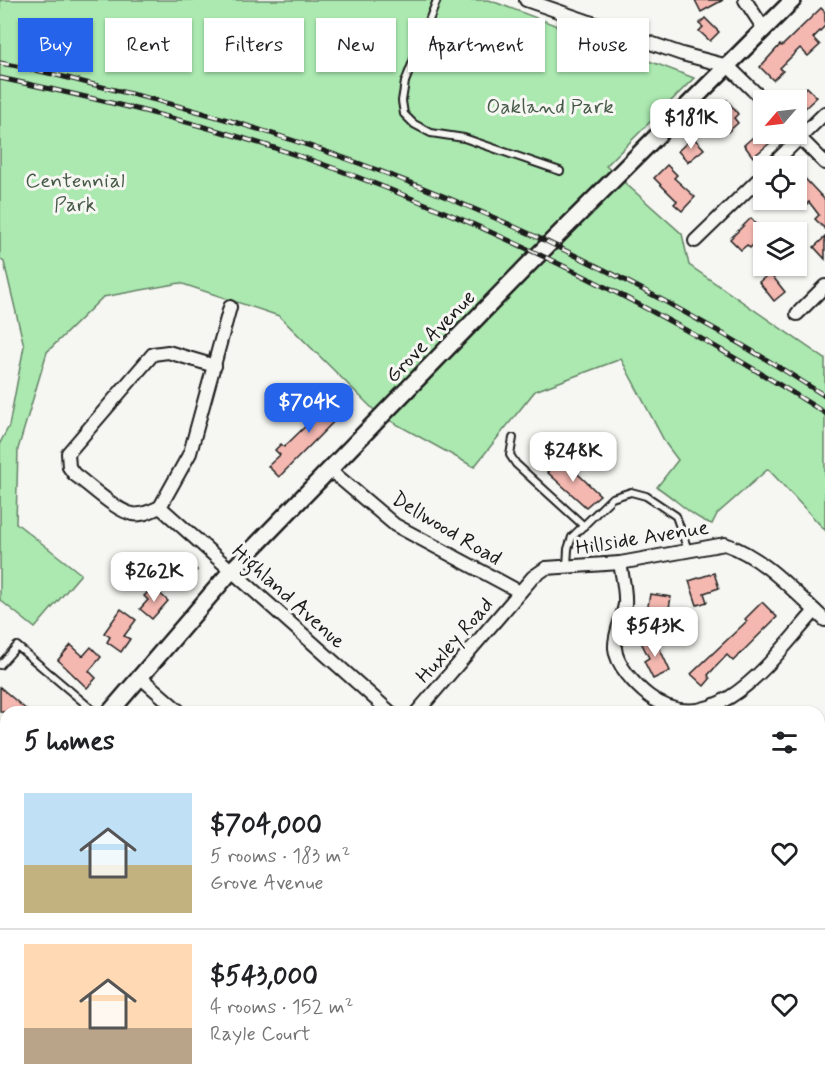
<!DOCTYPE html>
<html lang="en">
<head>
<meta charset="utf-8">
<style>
	:root { --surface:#fff; --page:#f2f2f2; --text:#202124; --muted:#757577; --line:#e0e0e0; --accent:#2563eb }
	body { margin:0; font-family:Mynerve,sans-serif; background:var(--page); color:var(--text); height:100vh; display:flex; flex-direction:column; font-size:22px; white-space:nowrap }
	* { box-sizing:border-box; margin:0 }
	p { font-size:20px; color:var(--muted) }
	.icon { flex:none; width:33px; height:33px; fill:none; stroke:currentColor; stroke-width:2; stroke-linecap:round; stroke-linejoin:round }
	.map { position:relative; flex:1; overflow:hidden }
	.sheet { position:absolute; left:0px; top:706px; width:825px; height:386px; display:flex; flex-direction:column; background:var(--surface); border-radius:18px 18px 0 0; box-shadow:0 2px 4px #0004 }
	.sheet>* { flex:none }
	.guide { position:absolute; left:18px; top:18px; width:789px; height:54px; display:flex; gap:12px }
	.needle { width:39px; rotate:242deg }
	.fabs { position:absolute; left:753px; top:90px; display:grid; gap:12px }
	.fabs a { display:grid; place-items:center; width:54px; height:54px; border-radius:0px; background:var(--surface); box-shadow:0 2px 4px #0004; font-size:30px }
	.price { position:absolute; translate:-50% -51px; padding:0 14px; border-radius:12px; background:#fff; color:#222; font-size:20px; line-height:39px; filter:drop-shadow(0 2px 3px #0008) }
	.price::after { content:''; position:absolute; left:50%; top:36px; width:18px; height:14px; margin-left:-9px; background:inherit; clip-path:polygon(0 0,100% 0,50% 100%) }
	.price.current { background:var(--accent); color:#fff }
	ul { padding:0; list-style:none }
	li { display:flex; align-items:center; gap:18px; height:150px; padding:0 24px }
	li+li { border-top:2px solid var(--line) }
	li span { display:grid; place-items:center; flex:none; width:168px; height:120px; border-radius:0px; color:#555 }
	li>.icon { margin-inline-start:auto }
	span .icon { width:72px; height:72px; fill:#fffc; stroke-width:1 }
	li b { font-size:26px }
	h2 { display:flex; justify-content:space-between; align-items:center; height:72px; padding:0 24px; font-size:26px }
	.pill { padding:0 21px; border-radius:0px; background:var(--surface); box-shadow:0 2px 4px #0004; font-size:21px; line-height:54px }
	.pill.current { background:var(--accent); color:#fff }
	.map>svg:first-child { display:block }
	.green { fill:#abe9b0; stroke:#648266; stroke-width:1.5 }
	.building { fill:#f4b8b1; stroke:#1c1c1c; stroke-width:1.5 }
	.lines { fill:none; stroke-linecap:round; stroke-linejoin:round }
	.service-casing { stroke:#1c1c1c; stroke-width:10 }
	.minor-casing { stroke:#1c1c1c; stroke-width:16 }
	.tertiary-casing { stroke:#1c1c1c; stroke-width:20 }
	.secondary-casing { stroke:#1c1c1c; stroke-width:21 }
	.service { stroke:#f6f6f2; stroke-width:6 }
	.minor { stroke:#f6f6f2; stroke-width:12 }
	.tertiary { stroke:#f6f6f2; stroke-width:15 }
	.secondary { stroke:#f6f6f2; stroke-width:16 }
	.rail-casing { stroke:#1c1c1c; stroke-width:5 }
	.rail { stroke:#f6f6f2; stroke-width:3; stroke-dasharray:9; stroke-linecap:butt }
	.labels { text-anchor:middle; stroke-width:6; stroke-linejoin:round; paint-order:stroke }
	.park-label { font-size:21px; fill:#475a48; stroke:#f6f6f2 }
	.street-label { font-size:21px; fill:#1c1c1c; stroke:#f6f6f2 }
</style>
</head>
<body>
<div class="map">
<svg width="825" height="1091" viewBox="0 0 825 1091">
	<rect width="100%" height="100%" fill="#f6f6f2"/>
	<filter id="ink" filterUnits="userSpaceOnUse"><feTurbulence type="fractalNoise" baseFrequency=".0167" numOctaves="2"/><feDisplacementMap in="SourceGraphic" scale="12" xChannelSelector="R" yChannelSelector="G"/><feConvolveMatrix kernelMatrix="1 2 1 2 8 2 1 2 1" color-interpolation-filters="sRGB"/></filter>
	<g filter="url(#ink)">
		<path class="green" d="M 0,0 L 489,0 L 694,78 L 606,166 L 682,234 L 689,265 L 825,359 L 825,530 L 768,469 L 717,514 L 712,524 C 693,518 676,499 657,487 L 678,460 L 666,444 L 621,359 L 535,391 L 474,467 L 378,414 L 279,316 L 180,283 L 103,297 L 47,352 L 18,449 L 16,523 L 81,574 L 35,628 L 0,600 L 0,443 L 9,426 L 24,346 L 4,262 L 0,259 Z"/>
		<g class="building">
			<polygon points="695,0 723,0 701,12"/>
			<polygon points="821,8 825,12 825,26 813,38 820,45 808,56 800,48 780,68 783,71 773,80 760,67 780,45 782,46"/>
			<polygon points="705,18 719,32 710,41 699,31 703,27 699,24"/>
			<polygon points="807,87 817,97 803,110 794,100"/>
			<polygon points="727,100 738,114 734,118 738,123 728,132 712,112"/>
			<polygon points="760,131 770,143 753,157 744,145"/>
			<polygon points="693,137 704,149 688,162 678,151"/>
			<polygon points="667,165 677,175 674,178 695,197 682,211 674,204 677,201 654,178"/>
			<polygon points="796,169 825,200 825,229 815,219 819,215 809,202 806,205 796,195"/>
			<polygon points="751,218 762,230 756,236 759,239 750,248 747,245 741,250 730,239"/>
			<polygon points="825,237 825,259 814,247"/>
			<polygon points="770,273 785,292 774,301 759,282"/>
			<polygon points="342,391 353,402 279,477 268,466 280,455 275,450 281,444 284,447"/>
			<polygon points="561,458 600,495 586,507 547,472"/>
			<polygon points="185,560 197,570 181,589 169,579"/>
			<polygon points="714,573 719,588 704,593 707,602 697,605 689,581"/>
			<polygon points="153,587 168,601 152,619 140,609 148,600 144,596"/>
			<polygon points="650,594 671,597 667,619 659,617 657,626 645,624"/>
			<polygon points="762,602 777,617 733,661 727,655 708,675 710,679 704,686 691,674 747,621 745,619"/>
			<polygon points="121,609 136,620 124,636 130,639 121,652 107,642 110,637 104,633"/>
			<polygon points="654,636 670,671 653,679 644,661 649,658 641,642"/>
			<polygon points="71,645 83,656 91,647 101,657 89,671 96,678 87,688 58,660"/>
			<polygon points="0,687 29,712 0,712"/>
		</g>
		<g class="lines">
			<defs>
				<g id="service">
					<polyline points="437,0 405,82 402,101 404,114 414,124 431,133 464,138 560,171"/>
					<polyline points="513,438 510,455 516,464 584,526"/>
					<polyline points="567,566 568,549 572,537 612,498 631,492 646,496 676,516 688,550"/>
					<polyline points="0,665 17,646 95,712"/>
					<polyline points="0,791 6,793"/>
					<polyline points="401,1091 403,1086"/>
				</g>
				<g id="minor">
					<polyline points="526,0 682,54 728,66 764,101"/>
					<polyline points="745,0 764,29"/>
					<polyline points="796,134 825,163"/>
					<polyline points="771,166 825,113"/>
					<polyline points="695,241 764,174"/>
					<polyline points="230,307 190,453 160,507 390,712"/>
					<polyline points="797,314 825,286"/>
					<polyline points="329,469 395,525 520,592"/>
					<path d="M 160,507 C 151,511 142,516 133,514 C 117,512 88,484 74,474 L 69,467 L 68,453 L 153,354 L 168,352 L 215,366"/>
					<path d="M 620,563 C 622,576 626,590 625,604 C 623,618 614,633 615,648 C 616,665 636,686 649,696 C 715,746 775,655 815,611"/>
					<polyline points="140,677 180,712"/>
					<path d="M 417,712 L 533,577 L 546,568 L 620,563 L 725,544 C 764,557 795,593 825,620"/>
					<polyline points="819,864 825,857"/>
					<polyline points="819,1040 825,1044"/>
					<polyline points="667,1086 676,1091"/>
				</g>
				<g id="tertiary">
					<polyline points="110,712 232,570 528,265 793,0"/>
					<polyline points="0,839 6,832"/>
				</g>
				<g id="secondary">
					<polyline points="0,1040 6,1042"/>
					<polyline points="138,1086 153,1091"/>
				</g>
			</defs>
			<use href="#service" class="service-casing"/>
			<use href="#minor" class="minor-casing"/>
			<use href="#tertiary" class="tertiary-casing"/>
			<use href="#secondary" class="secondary-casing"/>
			<use href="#service" class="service"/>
			<use href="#minor" class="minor"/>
			<use href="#tertiary" class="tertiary"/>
			<use href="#secondary" class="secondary"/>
			<defs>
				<g id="rail">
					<path d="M 0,63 C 39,69 77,81 115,90 C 368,150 607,256 825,396"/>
					<path d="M 0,78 C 113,102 227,129 336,169 C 508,232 671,315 825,413"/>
				</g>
			</defs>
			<use href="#rail" class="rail-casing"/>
			<use href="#rail" class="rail"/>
		</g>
	</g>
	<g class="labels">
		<g class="park-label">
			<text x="550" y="113">Oakland Park</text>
			<text x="75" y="187">Centennial<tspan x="75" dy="24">Park</tspan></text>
		</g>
		<g class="street-label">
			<text transform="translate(430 336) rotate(-46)" y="7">Grove Avenue</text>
			<text transform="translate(447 528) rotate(31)" y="7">Dellwood Road</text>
			<text transform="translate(642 537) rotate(-9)" y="7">Hillside Avenue</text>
			<text transform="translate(289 596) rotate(42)" y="7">Highland Avenue</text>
			<text transform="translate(454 640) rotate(-49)" y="7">Huxley Road</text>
		</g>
	</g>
</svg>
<div class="fabs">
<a><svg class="needle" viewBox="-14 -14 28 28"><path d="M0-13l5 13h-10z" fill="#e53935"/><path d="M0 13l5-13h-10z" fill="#757577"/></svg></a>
<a><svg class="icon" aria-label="locate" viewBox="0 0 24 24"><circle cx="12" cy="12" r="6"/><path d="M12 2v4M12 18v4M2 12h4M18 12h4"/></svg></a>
<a><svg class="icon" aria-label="layers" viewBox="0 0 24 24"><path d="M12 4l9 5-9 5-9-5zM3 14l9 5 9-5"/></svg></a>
</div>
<b class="price" style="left:691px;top:150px">$181K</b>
<b class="price current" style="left:309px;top:434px">$704K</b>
<b class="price" style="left:573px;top:483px">$248K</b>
<b class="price" style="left:154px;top:603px">$262K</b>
<b class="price" style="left:655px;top:658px">$543K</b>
<div class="guide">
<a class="pill current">Buy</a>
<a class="pill">Rent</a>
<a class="pill">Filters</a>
<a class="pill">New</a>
<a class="pill">Apartment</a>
<a class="pill">House</a>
</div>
<section class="sheet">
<h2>5 homes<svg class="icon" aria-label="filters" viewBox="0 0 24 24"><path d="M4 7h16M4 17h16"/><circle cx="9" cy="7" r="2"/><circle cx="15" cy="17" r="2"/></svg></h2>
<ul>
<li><span style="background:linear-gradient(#bfe0f5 60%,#c2b280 0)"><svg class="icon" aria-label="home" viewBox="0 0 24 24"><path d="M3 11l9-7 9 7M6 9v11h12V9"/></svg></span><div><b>$704,000</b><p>5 rooms · 183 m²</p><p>Grove Avenue</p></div><svg class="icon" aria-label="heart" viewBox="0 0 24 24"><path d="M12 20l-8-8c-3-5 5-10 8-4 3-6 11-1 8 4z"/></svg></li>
<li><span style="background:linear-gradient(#ffd9b3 70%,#b9a48a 0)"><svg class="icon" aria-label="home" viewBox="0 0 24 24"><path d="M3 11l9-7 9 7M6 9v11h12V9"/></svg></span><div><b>$543,000</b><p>4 rooms · 152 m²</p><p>Rayle Court</p></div><svg class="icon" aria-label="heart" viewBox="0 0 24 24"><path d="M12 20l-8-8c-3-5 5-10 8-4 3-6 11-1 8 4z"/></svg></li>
</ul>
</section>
</div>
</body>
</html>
